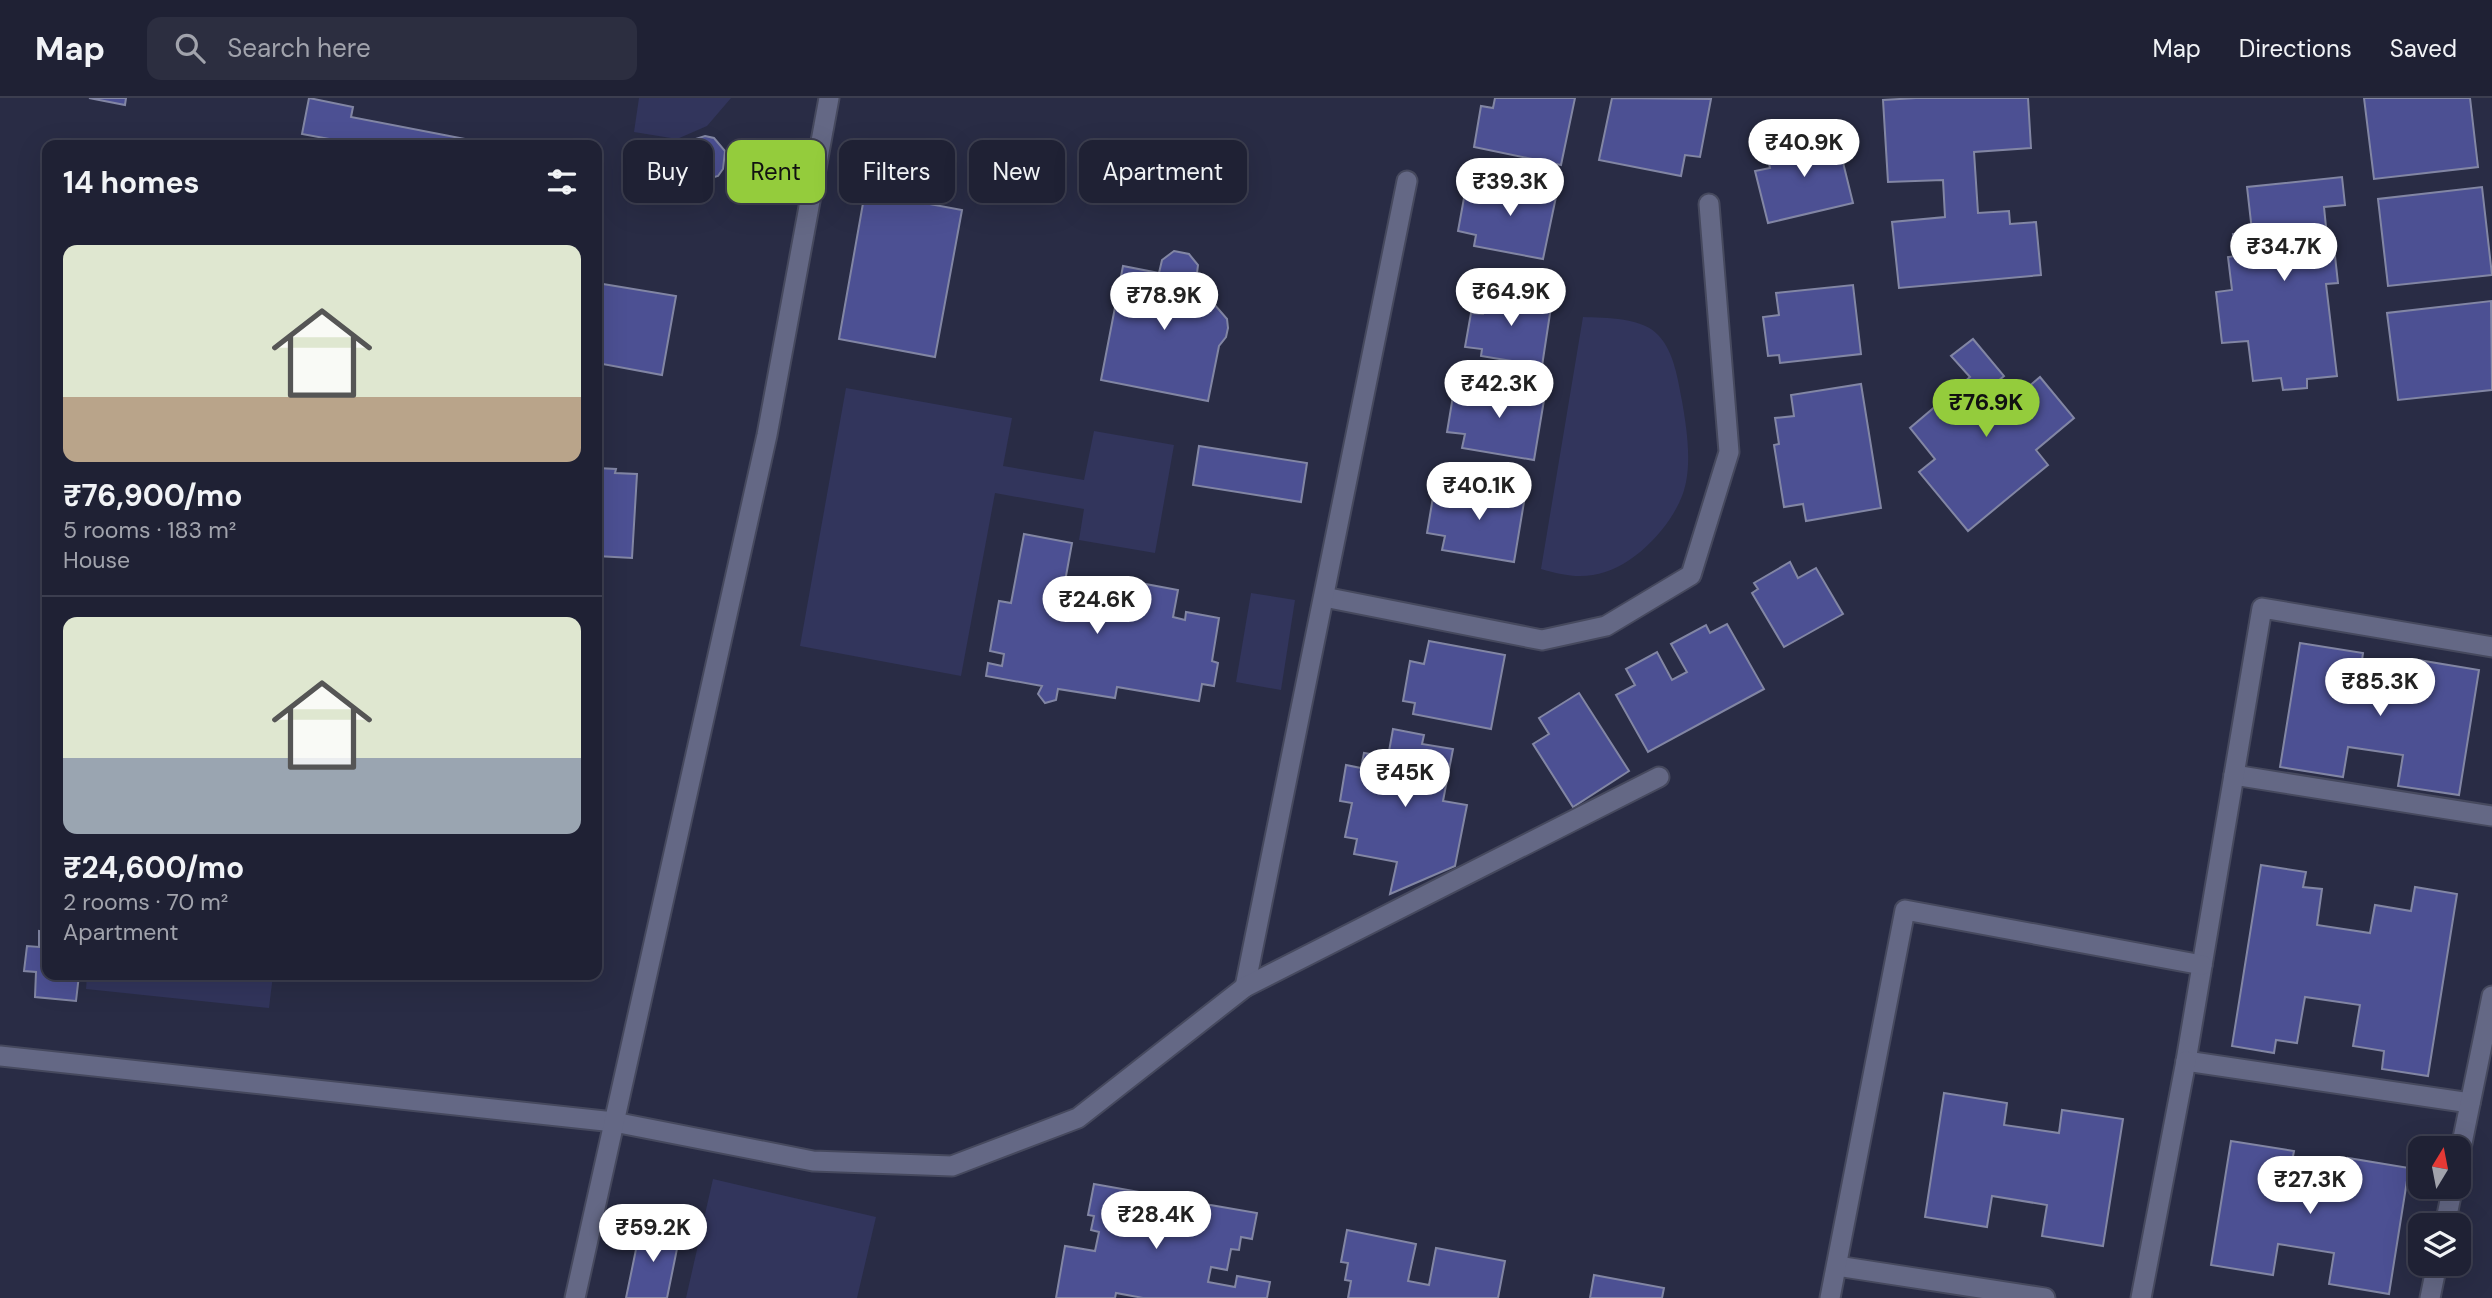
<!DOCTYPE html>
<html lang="en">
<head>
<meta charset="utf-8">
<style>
	:root { --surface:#1f2134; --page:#2c2e40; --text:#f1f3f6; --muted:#a1a3ac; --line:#3c3e4f; --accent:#94cc3c }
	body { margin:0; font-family:"DM Sans",sans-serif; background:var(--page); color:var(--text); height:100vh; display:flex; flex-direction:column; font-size:26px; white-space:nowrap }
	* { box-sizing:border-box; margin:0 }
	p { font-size:23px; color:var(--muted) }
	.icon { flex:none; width:38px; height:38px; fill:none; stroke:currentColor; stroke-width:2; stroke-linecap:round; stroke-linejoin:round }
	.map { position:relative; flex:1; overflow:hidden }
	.drawer { position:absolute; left:42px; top:42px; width:560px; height:840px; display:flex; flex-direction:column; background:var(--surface); border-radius:14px; box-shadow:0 7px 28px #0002,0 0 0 2px var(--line) }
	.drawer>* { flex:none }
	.top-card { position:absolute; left:623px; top:42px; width:665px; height:63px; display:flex; gap:14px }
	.needle { width:46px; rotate:10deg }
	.buttons { position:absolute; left:2408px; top:1038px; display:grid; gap:14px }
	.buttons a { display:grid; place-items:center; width:63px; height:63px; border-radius:14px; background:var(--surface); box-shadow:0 7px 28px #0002,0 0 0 2px var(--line); font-size:35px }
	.price { position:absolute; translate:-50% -60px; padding:0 16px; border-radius:24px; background:#fff; color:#222; font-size:23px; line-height:46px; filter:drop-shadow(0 2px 4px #0008) }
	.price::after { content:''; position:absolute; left:50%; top:42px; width:21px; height:16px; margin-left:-10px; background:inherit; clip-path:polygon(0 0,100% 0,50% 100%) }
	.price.selected { background:var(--accent); color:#111 }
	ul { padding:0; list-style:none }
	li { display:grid; align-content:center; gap:14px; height:371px; padding:0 21px }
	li+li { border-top:2px solid var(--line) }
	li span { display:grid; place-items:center; height:217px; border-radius:14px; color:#555 }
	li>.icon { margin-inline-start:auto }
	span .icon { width:126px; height:126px; fill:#fffc; stroke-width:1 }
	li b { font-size:30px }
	h2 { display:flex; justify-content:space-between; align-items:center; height:84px; padding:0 21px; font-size:30px }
	.chip { padding:0 24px; border-radius:14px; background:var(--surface); box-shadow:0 7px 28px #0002,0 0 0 2px var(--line); font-size:24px; line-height:63px }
	.chip.selected { background:var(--accent); color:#111 }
	header { display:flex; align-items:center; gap:42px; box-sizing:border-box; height:98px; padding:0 35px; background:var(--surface); border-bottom:2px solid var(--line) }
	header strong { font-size:33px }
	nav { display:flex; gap:38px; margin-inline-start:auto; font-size:24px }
	.search { width:490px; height:63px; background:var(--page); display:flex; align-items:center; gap:18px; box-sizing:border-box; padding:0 24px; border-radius:14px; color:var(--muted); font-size:26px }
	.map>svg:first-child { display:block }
	.green { fill:#32355c }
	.building { fill:#4c5093; stroke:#8286a4; stroke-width:2 }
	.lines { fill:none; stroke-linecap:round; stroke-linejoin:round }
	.minor-casing { stroke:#46495e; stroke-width:23 }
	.tertiary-casing { stroke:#46495e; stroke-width:23 }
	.minor { stroke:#646885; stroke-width:19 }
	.tertiary { stroke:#646885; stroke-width:19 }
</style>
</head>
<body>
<header>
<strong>Map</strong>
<div class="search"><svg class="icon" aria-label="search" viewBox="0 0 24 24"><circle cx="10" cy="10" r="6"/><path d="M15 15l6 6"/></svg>Search here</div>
<nav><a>Map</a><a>Directions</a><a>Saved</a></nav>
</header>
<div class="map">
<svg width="2492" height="1200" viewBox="0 0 2492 1200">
	<rect width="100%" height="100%" fill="#292c45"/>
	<g class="green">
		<polygon points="639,0 731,0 707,28 677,41 634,34"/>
		<path d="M 1583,219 C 1606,220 1643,219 1659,238 C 1674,254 1678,282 1682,303 C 1687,332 1693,370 1682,398 C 1669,432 1630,472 1593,477 C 1575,480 1559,476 1541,471 Z"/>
		<polygon points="846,290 1012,320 1003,368 1084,382 1094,333 1174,347 1155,455 1079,442 1084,411 995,395 961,578 800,548"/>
		<polygon points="1251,495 1295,502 1281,592 1236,584"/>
		<polygon points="87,877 273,877 269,910 86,891"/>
		<polygon points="713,1081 876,1119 857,1200 686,1200"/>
	</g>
	<g class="building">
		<polygon points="89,0 126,0 125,7"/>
		<polygon points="309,0 353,9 351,19 496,47 362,47 302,36"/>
		<polygon points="1495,0 1575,0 1561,67 1474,49 1481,8 1493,10"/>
		<polygon points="1612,0 1711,1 1700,59 1685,57 1681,78 1599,62"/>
		<polygon points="1916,0 2028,0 2031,50 1974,54 1978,115 2009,113 2010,126 2036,124 2041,177 1899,190 1892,124 1945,119 1943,82 1888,84 1883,2"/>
		<polygon points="2364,0 2470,0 2478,69 2374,81"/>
		<polygon points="1836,36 1853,105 1768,125 1755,73 1770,70 1766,52"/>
		<polygon points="705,38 714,40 725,53 723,71 718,78 701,83 690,78 689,81 652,66 657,54 682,63 684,50 689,43"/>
		<polygon points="1511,77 1543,83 1542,91 1557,94 1543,161 1474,148 1476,137 1458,133 1466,89 1506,98"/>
		<polygon points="2342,79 2345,107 2324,109 2328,149 2334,149 2338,185 2326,186 2337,278 2307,281 2307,290 2283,292 2281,280 2253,283 2248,243 2222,245 2216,194 2232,192 2228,159 2236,158 2233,136 2252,133 2247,89"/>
		<polygon points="2482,89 2492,177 2388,188 2378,101"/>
		<polygon points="865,94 962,112 935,259 839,241"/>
		<polygon points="1174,153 1189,156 1198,167 1193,207 1205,204 1215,207 1227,221 1228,230 1226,239 1219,248 1208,303 1101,282 1123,168 1159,175 1162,162"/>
		<polygon points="597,185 676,198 662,277 597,265"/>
		<polygon points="1853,187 1861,256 1780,265 1779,257 1768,258 1763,219 1779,217 1776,195"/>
		<polygon points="1487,191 1546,201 1545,208 1551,209 1542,268 1481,258 1482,251 1465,249 1471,215 1483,216"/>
		<polygon points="2491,203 2492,292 2398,302 2387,215"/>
		<polygon points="1973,241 2004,278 1986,293 2002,311 2040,279 2074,320 2036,352 2048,367 1968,433 1919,374 1935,361 1910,330 1970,279 1951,258"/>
		<polygon points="1506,281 1528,285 1527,293 1545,296 1534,362 1462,350 1465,336 1447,334 1454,292 1492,298 1494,288 1504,289"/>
		<polygon points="1861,286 1881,410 1806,423 1803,406 1784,409 1774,347 1779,346 1775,320 1794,318 1791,297"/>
		<polygon points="1199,348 1307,365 1301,404 1193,387"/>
		<polygon points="597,370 616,371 615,375 637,376 632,460 597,458"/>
		<polygon points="1486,383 1509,386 1507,395 1525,398 1514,464 1442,452 1445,438 1427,435 1434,393 1473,399 1474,390 1484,391"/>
		<polygon points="1024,436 1072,445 1062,500 1135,513 1140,485 1178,492 1173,519 1185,522 1186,514 1219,520 1212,563 1218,565 1214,588 1202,586 1199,603 1117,589 1115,600 1058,591 1056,602 1045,605 1038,596 1042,588 986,578 988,565 1002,568 1004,556 990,553 999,503 1011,505"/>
		<polygon points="1790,464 1798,480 1816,470 1843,516 1784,549 1752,495 1758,491 1754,485"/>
		<polygon points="1727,526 1764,591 1648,654 1616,597 1635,587 1626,571 1657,554 1672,582 1687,574 1671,546 1706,527 1710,535"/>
		<polygon points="1429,543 1505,557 1491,631 1413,616 1415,605 1403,603 1410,563 1424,566"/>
		<polygon points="2300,545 2363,555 2360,576 2414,584 2418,562 2479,572 2459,697 2398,688 2403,657 2348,649 2343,679 2280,669"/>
		<polygon points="1579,595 1629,673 1573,709 1533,646 1549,636 1539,620"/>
		<polygon points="1393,631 1424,637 1422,646 1453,651 1443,703 1467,707 1455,768 1390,796 1397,764 1354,756 1357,741 1345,739 1352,705 1340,703 1346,667 1361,670 1364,655 1388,659"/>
		<polygon points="2261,767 2306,774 2303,789 2322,791 2317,827 2370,835 2375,807 2411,813 2415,789 2457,796 2428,978 2382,971 2384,953 2353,948 2360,907 2305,899 2297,945 2276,942 2274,955 2232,948"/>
		<polygon points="39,833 47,834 47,877 79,877 76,903 35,899 36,874 24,873 27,848 39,849"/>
		<polygon points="1944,995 2007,1005 2004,1027 2059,1035 2062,1012 2123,1021 2103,1148 2042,1138 2047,1107 1992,1098 1987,1129 1925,1119"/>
		<polygon points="2231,1043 2294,1053 2290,1074 2344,1083 2348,1060 2409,1070 2389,1196 2329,1186 2334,1155 2278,1146 2273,1177 2211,1167"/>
		<polygon points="1094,1086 1162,1098 1156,1132 1181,1137 1187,1103 1257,1115 1252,1141 1241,1139 1239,1152 1231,1151 1227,1172 1211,1169 1208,1184 1235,1189 1237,1178 1270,1184 1267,1200 1143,1200 1116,1195 1115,1200 1056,1200 1065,1148 1095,1153 1099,1134 1091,1132 1094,1118 1088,1117"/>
		<polygon points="641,1127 680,1136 667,1200 626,1200"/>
		<polygon points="1347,1132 1416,1146 1408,1183 1429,1187 1436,1150 1505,1163 1498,1200 1348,1200 1351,1183 1345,1182 1348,1165 1341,1164"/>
		<polygon points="1594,1177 1664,1190 1662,1200 1590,1200"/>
	</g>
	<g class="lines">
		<defs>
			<g id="minor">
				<polyline points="1324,499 1542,542 1606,528 1691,477 1729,354 1709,106"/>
				<polyline points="2234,677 2492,718"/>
				<polyline points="1245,889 1407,83"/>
				<polyline points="0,958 614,1024 813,1063 952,1068 1078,1020 1245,889 1659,679"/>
				<polyline points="2470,1005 2186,963 2262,510 2492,549"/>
				<polyline points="2459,1060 2492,898"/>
				<polyline points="2445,1127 2453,1088"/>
				<polyline points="1837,1168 2045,1200"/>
				<polyline points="1830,1200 1905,812 2202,867"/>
				<polyline points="2141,1200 2186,963"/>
				<polyline points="2430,1200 2437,1166"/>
			</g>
			<polyline id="tertiary" points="575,1200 767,337 829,0"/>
		</defs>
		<use href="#minor" class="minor-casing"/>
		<use href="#tertiary" class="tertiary-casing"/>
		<use href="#minor" class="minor"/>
		<use href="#tertiary" class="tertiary"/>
	</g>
</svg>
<div class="buttons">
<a><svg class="needle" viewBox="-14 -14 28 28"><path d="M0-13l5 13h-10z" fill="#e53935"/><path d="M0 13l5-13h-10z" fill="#a1a3ac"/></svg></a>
<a><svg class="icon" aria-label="layers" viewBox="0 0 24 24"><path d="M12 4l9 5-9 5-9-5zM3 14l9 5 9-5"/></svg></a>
</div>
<b class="price" style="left:1804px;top:81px">₹40.9K</b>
<b class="price" style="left:1510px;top:120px">₹39.3K</b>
<b class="price" style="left:2284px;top:185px">₹34.7K</b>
<b class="price" style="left:1511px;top:230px">₹64.9K</b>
<b class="price" style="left:1164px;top:234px">₹78.9K</b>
<b class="price" style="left:1499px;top:322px">₹42.3K</b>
<b class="price selected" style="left:1986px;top:341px">₹76.9K</b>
<b class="price" style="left:1479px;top:424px">₹40.1K</b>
<b class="price" style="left:1097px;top:538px">₹24.6K</b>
<b class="price" style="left:2380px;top:620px">₹85.3K</b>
<b class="price" style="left:1405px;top:711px">₹45K</b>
<b class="price" style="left:2310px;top:1118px">₹27.3K</b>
<b class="price" style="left:1156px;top:1153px">₹28.4K</b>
<b class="price" style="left:653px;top:1166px">₹59.2K</b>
<div class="top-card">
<a class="chip">Buy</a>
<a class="chip selected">Rent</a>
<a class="chip">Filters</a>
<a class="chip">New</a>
<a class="chip">Apartment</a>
</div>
<section class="drawer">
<h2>14 homes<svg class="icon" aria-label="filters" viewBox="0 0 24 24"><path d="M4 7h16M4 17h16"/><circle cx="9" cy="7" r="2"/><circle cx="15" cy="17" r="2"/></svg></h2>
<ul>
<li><span style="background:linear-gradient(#dfe7d0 70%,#b9a48a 0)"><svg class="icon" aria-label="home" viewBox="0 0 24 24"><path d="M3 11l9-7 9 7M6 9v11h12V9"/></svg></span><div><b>₹76,900/mo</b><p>5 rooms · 183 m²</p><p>House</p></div></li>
<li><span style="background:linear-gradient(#dfe7d0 65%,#9aa5b1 0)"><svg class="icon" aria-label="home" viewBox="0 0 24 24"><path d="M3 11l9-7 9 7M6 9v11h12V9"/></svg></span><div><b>₹24,600/mo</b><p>2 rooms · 70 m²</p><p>Apartment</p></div></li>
</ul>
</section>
</div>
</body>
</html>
